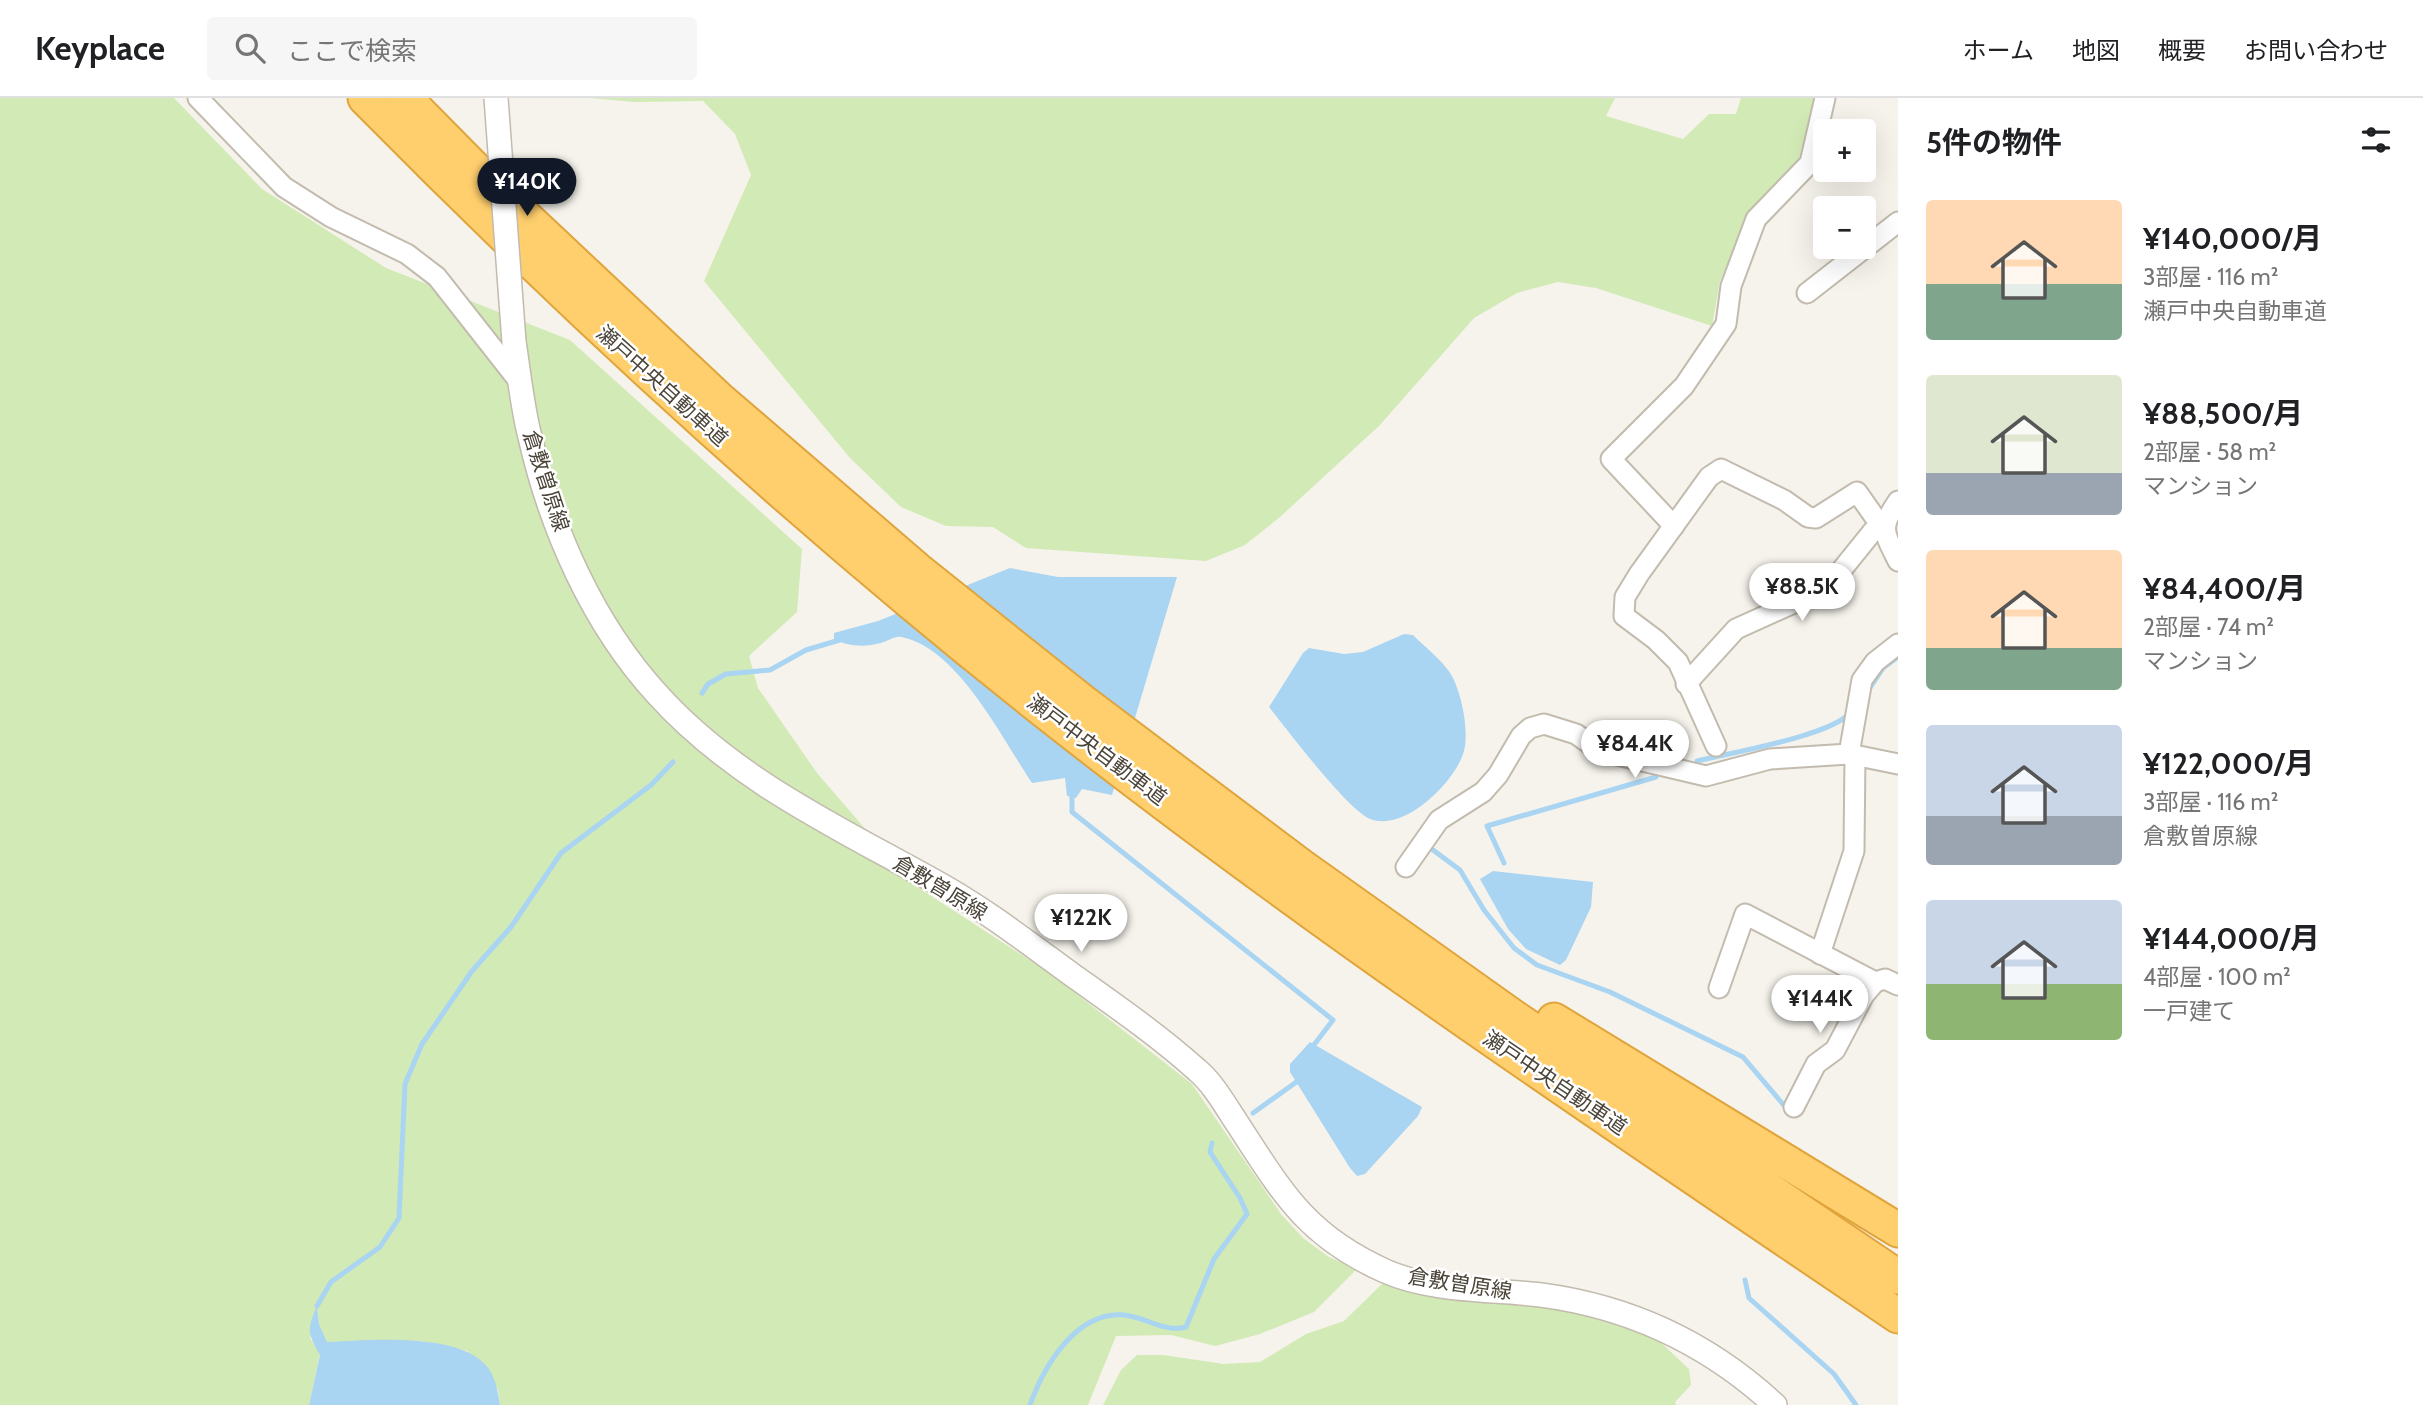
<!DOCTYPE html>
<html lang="ja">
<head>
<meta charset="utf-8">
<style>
	:root { --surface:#fff; --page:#f6f6f6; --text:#202124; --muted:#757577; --line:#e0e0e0; --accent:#111827 }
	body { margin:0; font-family:Cabin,"Noto Sans JP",sans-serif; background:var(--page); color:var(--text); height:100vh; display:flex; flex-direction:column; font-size:26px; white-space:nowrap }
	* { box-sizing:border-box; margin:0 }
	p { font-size:23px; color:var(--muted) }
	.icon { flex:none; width:38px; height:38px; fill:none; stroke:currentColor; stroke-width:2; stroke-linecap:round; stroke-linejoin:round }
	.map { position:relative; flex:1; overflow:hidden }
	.side { display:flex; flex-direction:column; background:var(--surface); width:525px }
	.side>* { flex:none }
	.controls { position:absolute; left:1813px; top:21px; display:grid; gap:14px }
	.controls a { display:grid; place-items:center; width:63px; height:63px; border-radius:7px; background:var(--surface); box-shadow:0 7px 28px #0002; font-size:35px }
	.price { position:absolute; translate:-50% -60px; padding:0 16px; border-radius:24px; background:#fff; color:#222; font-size:23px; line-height:46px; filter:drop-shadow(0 2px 4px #0008) }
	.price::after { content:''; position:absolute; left:50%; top:42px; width:21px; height:16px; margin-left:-10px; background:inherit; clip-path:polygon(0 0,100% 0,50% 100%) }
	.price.active { background:var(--accent); color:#fff }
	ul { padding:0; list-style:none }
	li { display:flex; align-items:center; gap:21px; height:175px; padding:0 28px }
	li span { display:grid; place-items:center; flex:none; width:196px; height:140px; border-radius:7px; color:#555 }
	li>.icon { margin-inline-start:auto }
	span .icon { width:84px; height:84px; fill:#fffc; stroke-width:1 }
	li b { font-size:30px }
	h2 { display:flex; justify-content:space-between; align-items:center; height:84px; padding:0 28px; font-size:30px }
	header { display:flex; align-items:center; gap:42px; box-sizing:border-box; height:98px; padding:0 35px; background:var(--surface); border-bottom:2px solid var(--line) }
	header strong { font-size:33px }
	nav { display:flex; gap:38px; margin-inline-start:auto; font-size:24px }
	.search { width:490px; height:63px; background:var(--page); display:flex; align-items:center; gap:18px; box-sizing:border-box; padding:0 24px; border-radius:7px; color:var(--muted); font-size:26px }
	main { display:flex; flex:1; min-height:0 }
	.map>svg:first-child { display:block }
	.green { fill:#d2eab5 }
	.water { fill:#a9d4f2 }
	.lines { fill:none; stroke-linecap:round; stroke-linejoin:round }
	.stream { stroke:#a9d4f2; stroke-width:5 }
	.minor-casing { stroke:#c2bbae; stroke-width:23 }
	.tertiary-casing { stroke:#c2bbae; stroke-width:26 }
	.motorway-casing { stroke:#e0a43c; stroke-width:37 }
	.minor { stroke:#fff; stroke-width:19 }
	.tertiary { stroke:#fff; stroke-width:23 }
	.motorway { stroke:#ffcf6e; stroke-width:33 }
	.tertiary-bridge-casing { stroke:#c2bbae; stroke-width:26; stroke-linecap:butt }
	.tertiary-bridge { stroke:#fff; stroke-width:23 }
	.labels { text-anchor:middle; stroke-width:5; stroke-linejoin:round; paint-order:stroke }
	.street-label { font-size:21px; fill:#4b4439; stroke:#fff }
</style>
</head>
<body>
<header>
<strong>Keyplace</strong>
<div class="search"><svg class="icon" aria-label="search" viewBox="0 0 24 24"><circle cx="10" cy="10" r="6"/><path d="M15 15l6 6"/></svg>ここで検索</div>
<nav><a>ホーム</a><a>地図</a><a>概要</a><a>お問い合わせ</a></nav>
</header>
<main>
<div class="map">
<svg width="1898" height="1307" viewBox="0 0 1898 1307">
	<rect width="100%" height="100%" fill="#f6f3ec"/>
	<g class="green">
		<polygon points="0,0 174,0 262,91 386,170 570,242 802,451 797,514 749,558 758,590 817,675 913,786 1051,876 1192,986 1281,1116 1303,1140 1329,1159 1357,1171 1314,1214 1260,1236 1215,1248 1171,1237 1116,1238 1088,1307 500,1307 498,1291 467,1253 421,1243 327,1244 319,1226 317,1210 310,1240 320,1256 309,1307 0,1307"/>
		<polygon points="589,0 1615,0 1606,18 1683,41 1709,16 1736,16 1741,0 1818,0 1803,57 1752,111 1720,183 1712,228 1596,190 1558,184 1517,195 1474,220 1380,327 1280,419 1245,447 1206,463 1026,450 993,429 946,428 901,409 850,360 704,183 751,77 735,36 703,3 635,4"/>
		<polygon points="1383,1185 1472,1200 1558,1206 1655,1239 1689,1271 1691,1287 1675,1304 1676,1307 1103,1307 1121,1272 1137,1257 1163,1257 1224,1266 1260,1264 1306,1236 1344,1223"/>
	</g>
	<g class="water">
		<path d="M 1010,470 L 1058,479 L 1177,479 L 1112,697 L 1082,691 L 1076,700 L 1067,698 L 1065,680 L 1032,685 C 1002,640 957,549 901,539 C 894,538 888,543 881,545 C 866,549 848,549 834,541 L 834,535 L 878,523 Z"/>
		<path d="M 1404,536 L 1413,537 C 1425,549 1446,565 1453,580 C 1462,599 1469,632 1464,653 C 1456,683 1403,737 1368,720 C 1344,707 1289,634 1269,609 L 1303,555 L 1309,550 L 1344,556 L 1363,554 Z"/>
		<polygon points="1493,773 1593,784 1591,809 1566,862 1560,867 1526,851 1508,831 1480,781"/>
		<polygon points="1310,944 1422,1009 1418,1018 1365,1076 1357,1078 1350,1070 1290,974 1290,966"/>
		<path d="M 317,1208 L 319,1226 L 327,1244 C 368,1242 463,1233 489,1271 C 496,1282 498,1294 500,1307 L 309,1307 L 320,1257 C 307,1234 307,1232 317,1208 Z"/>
	</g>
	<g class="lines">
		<g class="stream">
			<polyline points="1867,594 1883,570 1898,559"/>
			<polyline points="702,595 708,586 726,576 770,572 806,552 843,541"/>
			<path d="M 1697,663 C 1729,655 1830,638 1850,615"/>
			<polyline points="1072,694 1072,714 1333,922 1310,952"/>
			<polyline points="1433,752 1460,772 1484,812 1514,850 1537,867 1610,894 1743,959 1787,1011"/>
			<polyline points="1504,765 1487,728 1656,679"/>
			<polyline points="1253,1015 1302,980"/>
			<polyline points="1745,1182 1749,1200 1834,1276 1856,1307"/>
			<polyline points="317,1208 331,1184 380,1149 399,1120 405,986 422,946 472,873 511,829 561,755 651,687 673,664"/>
			<path d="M 1030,1307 C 1044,1268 1076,1213 1124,1217 C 1146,1219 1164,1235 1186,1229 L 1214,1161 L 1247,1116 L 1240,1100 L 1210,1054 L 1212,1045"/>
		</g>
		<defs>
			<g id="minor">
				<polyline points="198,0 284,89 331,119 407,156 437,179 521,286"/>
				<polyline points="1807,195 1898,124"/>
				<path d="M 1898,403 C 1879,430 1884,435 1898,463"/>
				<polyline points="1674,428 1611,361 1684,288 1726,226 1731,188 1756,121 1810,65 1825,0"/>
				<polyline points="1686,586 1736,531 1827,490 1873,433 1884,426"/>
				<polyline points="1716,648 1678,564 1656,542 1624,518 1625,499 1639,476 1709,379 1721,371 1784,402 1808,419 1816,420 1857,394 1881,428"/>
				<polyline points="1849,656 1898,666"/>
				<polyline points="1406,769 1439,722 1483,694 1498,677 1521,638 1530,630 1544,626 1576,636 1600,653 1706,678 1770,661 1849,656 1862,582 1875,564 1898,546"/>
				<polyline points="1820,856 1854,753 1855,657"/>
				<polyline points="1719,890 1745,816 1875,884 1885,881 1898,887"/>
				<polyline points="1794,1009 1816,966 1835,952 1864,897 1875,884"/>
			</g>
			<path id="tertiary" d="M 514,244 C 519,275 522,308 530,339 C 551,431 593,526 657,596 C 737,685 846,733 948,791 C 991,816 1031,847 1071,876 C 1113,906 1158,937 1197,972 C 1214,986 1226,1009 1239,1028 C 1283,1096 1307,1138 1385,1173 C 1433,1194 1490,1191 1541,1197 C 1631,1209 1709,1246 1775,1307"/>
			<g id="motorway">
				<path d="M 365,0 C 585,223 814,432 1061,626 C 1330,837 1615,1026 1898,1218"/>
				<polyline points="405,0 487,83 719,301 920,474 1083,604 1301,768 1515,920 1898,1179"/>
				<polyline points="1554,922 1898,1132"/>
			</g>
		</defs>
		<use href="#minor" class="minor-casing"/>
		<use href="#tertiary" class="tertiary-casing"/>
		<use href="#motorway" class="motorway-casing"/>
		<use href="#minor" class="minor"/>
		<use href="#tertiary" class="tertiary"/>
		<use href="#motorway" class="motorway"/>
		<defs>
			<polyline id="tertiary-bridge" points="496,0 514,244"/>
		</defs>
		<use href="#tertiary-bridge" class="tertiary-bridge-casing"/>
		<use href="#tertiary-bridge" class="tertiary-bridge"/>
	</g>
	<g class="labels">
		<g class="street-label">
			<text transform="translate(662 288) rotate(42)" y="7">瀬戸中央自動車道</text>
			<text transform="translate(546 383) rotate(72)" y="7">倉敷曽原線</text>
			<text transform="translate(1097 652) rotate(37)" y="7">瀬戸中央自動車道</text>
			<text transform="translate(940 790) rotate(31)" y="7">倉敷曽原線</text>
			<text transform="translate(1555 985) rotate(34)" y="7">瀬戸中央自動車道</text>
			<text transform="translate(1460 1186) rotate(9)" y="7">倉敷曽原線</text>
		</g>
	</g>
</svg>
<div class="controls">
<a>+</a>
<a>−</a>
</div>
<b class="price active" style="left:527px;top:120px">¥140K</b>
<b class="price" style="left:1802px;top:525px">¥88.5K</b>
<b class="price" style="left:1635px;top:682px">¥84.4K</b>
<b class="price" style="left:1081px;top:856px">¥122K</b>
<b class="price" style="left:1820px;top:937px">¥144K</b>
</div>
<section class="side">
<h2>5件の物件<svg class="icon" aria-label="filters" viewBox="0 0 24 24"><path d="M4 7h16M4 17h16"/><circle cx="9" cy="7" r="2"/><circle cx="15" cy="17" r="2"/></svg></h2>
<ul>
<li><span style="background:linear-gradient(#ffd9b3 60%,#7fa58c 0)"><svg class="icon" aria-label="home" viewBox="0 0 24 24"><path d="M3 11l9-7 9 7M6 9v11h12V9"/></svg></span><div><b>¥140,000/月</b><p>3部屋 · 116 m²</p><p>瀬戸中央自動車道</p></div></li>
<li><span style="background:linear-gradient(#dfe7d0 70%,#9aa5b1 0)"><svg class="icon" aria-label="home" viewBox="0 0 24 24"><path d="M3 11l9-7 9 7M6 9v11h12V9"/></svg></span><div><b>¥88,500/月</b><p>2部屋 · 58 m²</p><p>マンション</p></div></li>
<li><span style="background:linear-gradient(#ffd9b3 70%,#7fa58c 0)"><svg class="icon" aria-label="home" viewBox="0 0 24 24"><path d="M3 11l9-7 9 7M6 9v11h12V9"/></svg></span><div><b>¥84,400/月</b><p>2部屋 · 74 m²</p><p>マンション</p></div></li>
<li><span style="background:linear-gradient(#c9d6e8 65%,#9aa5b1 0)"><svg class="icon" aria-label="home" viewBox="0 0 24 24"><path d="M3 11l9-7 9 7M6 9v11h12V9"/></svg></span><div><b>¥122,000/月</b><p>3部屋 · 116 m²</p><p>倉敷曽原線</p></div></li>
<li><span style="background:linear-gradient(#c9d6e8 60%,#8fb573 0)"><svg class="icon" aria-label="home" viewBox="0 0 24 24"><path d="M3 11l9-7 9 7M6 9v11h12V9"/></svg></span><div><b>¥144,000/月</b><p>4部屋 · 100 m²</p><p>一戸建て</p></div></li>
</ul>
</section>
</main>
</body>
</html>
